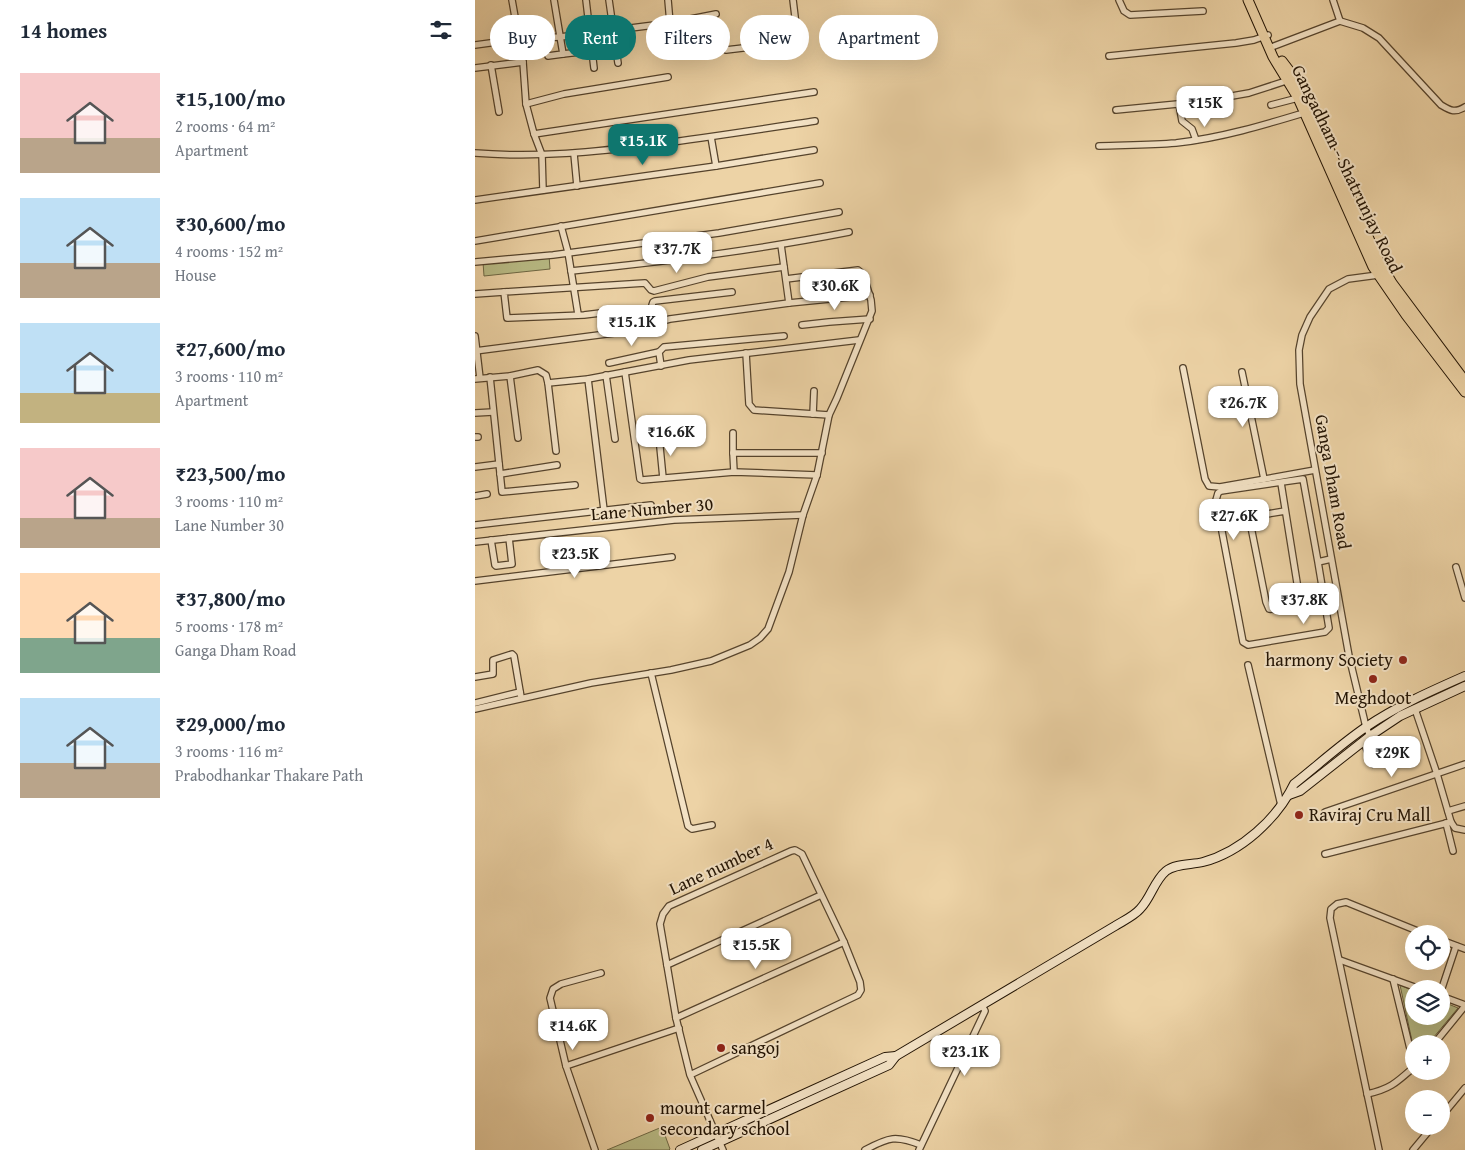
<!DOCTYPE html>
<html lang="en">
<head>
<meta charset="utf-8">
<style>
	:root { --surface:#fff; --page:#f2f2f3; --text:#1f2937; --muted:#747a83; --accent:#0f766e }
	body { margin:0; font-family:"Gentium Book Plus",serif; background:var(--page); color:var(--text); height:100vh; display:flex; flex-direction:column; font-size:19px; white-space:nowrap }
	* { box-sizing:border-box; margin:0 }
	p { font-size:16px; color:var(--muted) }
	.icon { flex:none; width:28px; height:28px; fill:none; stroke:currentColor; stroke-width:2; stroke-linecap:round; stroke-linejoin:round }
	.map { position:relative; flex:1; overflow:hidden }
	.drawer { display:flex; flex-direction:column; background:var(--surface); width:475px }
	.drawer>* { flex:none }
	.top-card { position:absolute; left:15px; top:15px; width:475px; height:45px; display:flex; gap:10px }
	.tools { position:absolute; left:930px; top:925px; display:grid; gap:10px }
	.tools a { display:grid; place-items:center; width:45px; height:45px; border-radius:50%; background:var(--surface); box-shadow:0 5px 20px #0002; font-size:25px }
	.price { position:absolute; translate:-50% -42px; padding:0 11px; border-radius:10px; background:#fff; color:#222; font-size:16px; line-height:32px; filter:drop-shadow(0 1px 2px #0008) }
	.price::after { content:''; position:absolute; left:50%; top:30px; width:15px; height:11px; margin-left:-8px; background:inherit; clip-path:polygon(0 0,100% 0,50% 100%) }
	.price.on { background:var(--accent); color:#fff }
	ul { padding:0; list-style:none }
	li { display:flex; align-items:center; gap:15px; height:125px; padding:0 20px }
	li span { display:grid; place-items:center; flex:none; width:140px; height:100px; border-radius:0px; color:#555 }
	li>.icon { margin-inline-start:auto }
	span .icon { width:60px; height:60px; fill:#fffc; stroke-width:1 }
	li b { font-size:21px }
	h2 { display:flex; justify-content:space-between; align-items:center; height:60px; padding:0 20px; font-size:21px }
	.tag { padding:0 18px; border-radius:22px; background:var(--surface); box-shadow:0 5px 20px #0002; font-size:18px; line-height:45px }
	.tag.on { background:var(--accent); color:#fff }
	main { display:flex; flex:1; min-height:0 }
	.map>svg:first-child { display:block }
	.green { fill:#b9bc86; stroke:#6e6844 }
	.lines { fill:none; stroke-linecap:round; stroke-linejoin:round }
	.street-casing { stroke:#55432c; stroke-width:8 }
	.secondary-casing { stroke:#221303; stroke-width:10 }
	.primary-casing { stroke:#221303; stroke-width:11 }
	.street { stroke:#f3e2c5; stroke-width:5.5 }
	.secondary { stroke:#f3e2c5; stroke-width:8 }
	.primary { stroke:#edd3a6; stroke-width:9 }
	.poi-dot { fill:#8f2418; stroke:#f3e2c5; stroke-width:2 }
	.labels { text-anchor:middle; stroke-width:4; stroke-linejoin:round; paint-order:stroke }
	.street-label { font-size:18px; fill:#221303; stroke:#f3e2c5 }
	.poi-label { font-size:18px; fill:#221303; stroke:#f3e2c5; text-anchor:start }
</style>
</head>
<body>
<main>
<section class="drawer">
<h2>14 homes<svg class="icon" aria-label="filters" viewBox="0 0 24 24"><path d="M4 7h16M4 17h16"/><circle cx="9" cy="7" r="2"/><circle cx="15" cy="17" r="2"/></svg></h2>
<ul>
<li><span style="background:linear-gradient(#f6c9c9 65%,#b9a48a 0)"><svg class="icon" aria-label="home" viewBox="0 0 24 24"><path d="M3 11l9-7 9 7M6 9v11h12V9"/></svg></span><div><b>₹15,100/mo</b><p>2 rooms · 64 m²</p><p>Apartment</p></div></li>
<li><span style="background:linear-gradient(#bfe0f5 65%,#b9a48a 0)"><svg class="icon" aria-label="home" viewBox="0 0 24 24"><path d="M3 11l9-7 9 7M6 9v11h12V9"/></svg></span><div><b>₹30,600/mo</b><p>4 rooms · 152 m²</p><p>House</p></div></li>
<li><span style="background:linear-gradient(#bfe0f5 70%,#c2b280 0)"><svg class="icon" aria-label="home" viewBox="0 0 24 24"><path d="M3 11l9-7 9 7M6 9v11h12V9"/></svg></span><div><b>₹27,600/mo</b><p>3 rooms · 110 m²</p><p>Apartment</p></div></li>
<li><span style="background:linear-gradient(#f6c9c9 70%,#b9a48a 0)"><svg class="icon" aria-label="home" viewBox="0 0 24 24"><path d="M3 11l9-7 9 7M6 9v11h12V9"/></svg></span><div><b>₹23,500/mo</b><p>3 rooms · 110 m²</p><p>Lane Number 30</p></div></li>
<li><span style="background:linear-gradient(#ffd9b3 65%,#7fa58c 0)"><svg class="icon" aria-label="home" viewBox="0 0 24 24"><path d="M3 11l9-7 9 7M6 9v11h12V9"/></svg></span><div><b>₹37,800/mo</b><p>5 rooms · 178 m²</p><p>Ganga Dham Road</p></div></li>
<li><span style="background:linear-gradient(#bfe0f5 65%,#b9a48a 0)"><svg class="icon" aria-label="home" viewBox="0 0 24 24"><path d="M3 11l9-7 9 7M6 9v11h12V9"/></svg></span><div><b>₹29,000/mo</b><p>3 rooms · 116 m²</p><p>Prabodhankar Thakare Path</p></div></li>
</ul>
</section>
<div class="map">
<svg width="990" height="1150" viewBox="0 0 990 1150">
	<rect width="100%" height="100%" fill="#edd3a6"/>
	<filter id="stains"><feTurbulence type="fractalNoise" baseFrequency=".004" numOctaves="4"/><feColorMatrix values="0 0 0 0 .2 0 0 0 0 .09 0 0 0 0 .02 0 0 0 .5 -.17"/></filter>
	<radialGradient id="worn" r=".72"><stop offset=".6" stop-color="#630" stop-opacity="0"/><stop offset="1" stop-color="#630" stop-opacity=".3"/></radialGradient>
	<g class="green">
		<polygon points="74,255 75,269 9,276 8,262"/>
		<polygon points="925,985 939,991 939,1016 966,1016 966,1001 983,1008 953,1044 939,1044 939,1050"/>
		<polygon points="187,1127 195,1149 194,1150 132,1150"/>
	</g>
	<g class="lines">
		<defs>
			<g id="street">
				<polyline points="37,0 48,62 51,104"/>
				<polyline points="111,0 119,68"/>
				<polyline points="134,0 143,63"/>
				<polyline points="193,0 195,23"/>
				<polyline points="644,0 649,11 655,15 728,11"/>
				<path d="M 865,21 L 888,28 L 904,38 L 966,105 C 976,111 980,113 990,107"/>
				<polyline points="0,45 44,39 85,37 195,23 241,14"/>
				<polyline points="794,48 865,21 858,0"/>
				<polyline points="251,50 302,44 320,39 322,33 318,0"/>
				<polyline points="88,54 105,52"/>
				<polyline points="73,56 88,54 79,0"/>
				<polyline points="634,56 761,43 779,40 793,35"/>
				<polyline points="16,65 24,112"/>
				<polyline points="0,68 48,62"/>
				<polyline points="704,104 707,121 717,129 721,140"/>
				<polyline points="796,105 823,98"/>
				<polyline points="641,110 723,102 774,93 814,80"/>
				<polyline points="59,134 339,92"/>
				<polyline points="236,137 241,166"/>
				<path d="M 624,146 C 649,145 676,145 701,143 C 746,138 789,125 832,112"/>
				<path d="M 0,153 C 61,158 121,152 182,144 C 235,137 287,129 340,121"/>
				<polyline points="99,154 102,186"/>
				<polyline points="68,190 67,155 59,134 51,104 89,94 193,77"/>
				<polyline points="0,200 241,166 339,150"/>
				<polyline points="86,226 93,252 103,314"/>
				<polyline points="0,241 345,183"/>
				<polyline points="306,245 314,303"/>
				<polyline points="0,262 78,255 244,233 364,212"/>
				<path d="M 96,271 C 189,262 282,250 374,232"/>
				<polyline points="0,294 29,292"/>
				<polyline points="150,310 109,315 32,318 29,292 170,283 176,290 179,291 233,277 309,267"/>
				<polyline points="179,324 177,305 178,302 180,301 257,292"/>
				<polyline points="327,325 354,322 395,319"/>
				<polyline points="0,336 5,378"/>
				<polyline points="0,351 170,329 183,322 195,319 314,303 395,295"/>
				<polyline points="271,353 274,404 279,410 354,415"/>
				<polyline points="134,363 184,352"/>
				<polyline points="186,366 184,352 189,347 309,336"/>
				<polyline points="708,368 730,479 734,486 745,487 840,470"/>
				<polyline points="150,372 165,479 167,480 259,472 342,475"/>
				<polyline points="767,372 789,479"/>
				<polyline points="131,375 140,439"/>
				<polyline points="35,376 43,438"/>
				<polyline points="15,377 27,492 100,485"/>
				<polyline points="0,379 35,376 63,370 71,375 73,383 113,379 214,360 384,340"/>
				<polyline points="113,379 129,510"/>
				<polyline points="73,383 81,451"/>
				<polyline points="0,413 18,412"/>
				<polyline points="338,414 339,391"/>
				<polyline points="258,433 258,453"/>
				<polyline points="0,437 3,437"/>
				<polyline points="184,437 188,478"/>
				<polyline points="0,467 24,464"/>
				<polyline points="259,472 258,453 347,453"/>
				<polyline points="25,474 82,465"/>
				<path d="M 806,483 L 824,595 L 823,602 C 814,608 805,610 794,609 L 791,602 L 775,522 L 776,518 L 780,516 L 810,511"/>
				<polyline points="0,496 12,494"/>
				<polyline points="0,525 176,505"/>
				<polyline points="16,540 20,565 21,566 37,564 34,538"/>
				<polyline points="0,542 199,520 328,515"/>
				<polyline points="843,562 828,479 746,491 743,493 741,500 768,642 773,645 850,632 854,628 843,562 856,559"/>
				<polyline points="981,567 990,598"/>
				<polyline points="0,581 197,557"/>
				<polyline points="773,665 806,805"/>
				<polyline points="176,673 213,826 217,829 237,825"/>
				<polyline points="0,677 18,674 18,660 37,654 39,656 46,697"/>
				<polyline points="0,703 45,692"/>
				<polyline points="0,709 116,683 196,670 236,661 275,645 285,638 293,629 314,572 328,515 342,475 354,415 362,398 397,311 396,300 388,274 383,270 311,279"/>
				<polyline points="940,709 962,774 976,822"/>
				<polyline points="895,736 891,727 874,656 825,384 824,350 827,335 835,317 854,289 873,279 903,275"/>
				<polyline points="888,741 898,764"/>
				<polyline points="973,811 990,806"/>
				<polyline points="850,812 990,764"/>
				<polyline points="971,823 978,851"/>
				<polyline points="850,854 976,822 980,828 990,830"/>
				<polyline points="966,940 990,949"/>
				<polyline points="865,960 945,989"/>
				<polyline points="192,965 346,895"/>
				<polyline points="918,979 939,1065"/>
				<polyline points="966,991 981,946"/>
				<polyline points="966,996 990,1005"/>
				<polyline points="201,1018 369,942"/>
				<polyline points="959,1044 990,1006"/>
				<polyline points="91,1066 204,1028"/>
				<polyline points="215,1075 383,995 386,990 385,982 369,942 327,854 320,850 316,851 194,906 188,914 185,924 201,1018 215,1075 248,1150"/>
				<path d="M 892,1094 C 915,1089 921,1083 939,1067"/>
				<polyline points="966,1117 990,1088"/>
				<polyline points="120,1150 91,1066 75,998 78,989 86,984 126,973"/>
				<path d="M 390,1150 C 414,1137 421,1135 446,1145"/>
				<polyline points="444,1150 510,1011 507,1005"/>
				<polyline points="904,1150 855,918 856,909 862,904 871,902 950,934"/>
				<polyline points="938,1150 958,1126"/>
			</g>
			<g id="secondary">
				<polyline points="814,795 825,791 895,736 925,716 990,686"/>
				<polyline points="205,1150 410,1057 421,1056"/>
				<path d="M 227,1150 L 414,1065 L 421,1056 L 640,926 C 648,921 659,916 665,909 C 676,898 679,881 691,871 C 701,863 717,865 728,862 C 766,852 802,819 819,784 C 843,765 866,744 891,727 C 922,706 956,691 990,676"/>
			</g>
			<g id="primary">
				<polyline points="773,0 798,57 823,98 898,267 931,315 990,392"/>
				<polyline points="807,61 820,78 830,95 903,259 917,283 990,381"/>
			</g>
		</defs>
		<use href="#street" class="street-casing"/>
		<use href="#secondary" class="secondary-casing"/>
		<use href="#primary" class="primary-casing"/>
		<use href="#street" class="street"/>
		<use href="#secondary" class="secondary"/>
		<use href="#primary" class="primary"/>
	</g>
	<g class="poi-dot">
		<circle cx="928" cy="660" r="5"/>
		<circle cx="898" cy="679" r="5"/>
		<circle cx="824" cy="815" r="5"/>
		<circle cx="246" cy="1048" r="5"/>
		<circle cx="175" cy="1118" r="5"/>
	</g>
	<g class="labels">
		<g class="street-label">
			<text transform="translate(872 169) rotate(64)" y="6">Gangadham - Shatrunjay Road</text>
			<text transform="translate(858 482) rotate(80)" y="6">Ganga Dham Road</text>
			<text transform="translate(177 509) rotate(-5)" y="6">Lane Number 30</text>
			<text transform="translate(246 866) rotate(-25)" y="6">Lane number 4</text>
		</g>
		<g class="poi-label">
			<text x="918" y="666" text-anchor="end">harmony Society</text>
			<text x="898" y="704" text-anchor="middle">Meghdoot</text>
			<text x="834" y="821">Raviraj Cru Mall</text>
			<text x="256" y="1054">sangoj</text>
			<text x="185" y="1114">mount carmel<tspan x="185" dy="21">secondary school</tspan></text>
		</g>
	</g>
	<rect width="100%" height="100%" filter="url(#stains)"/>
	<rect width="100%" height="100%" fill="url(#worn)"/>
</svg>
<div class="tools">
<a><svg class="icon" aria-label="locate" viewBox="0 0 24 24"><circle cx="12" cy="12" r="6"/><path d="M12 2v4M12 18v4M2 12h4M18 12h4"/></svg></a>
<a><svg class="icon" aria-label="layers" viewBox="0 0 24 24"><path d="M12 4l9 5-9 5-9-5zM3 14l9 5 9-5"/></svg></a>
<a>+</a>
<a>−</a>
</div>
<b class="price" style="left:730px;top:128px">₹15K</b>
<b class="price on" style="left:168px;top:166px">₹15.1K</b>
<b class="price" style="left:202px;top:274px">₹37.7K</b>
<b class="price" style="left:360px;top:311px">₹30.6K</b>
<b class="price" style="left:157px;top:347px">₹15.1K</b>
<b class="price" style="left:768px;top:428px">₹26.7K</b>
<b class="price" style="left:196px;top:457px">₹16.6K</b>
<b class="price" style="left:759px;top:541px">₹27.6K</b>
<b class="price" style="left:100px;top:579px">₹23.5K</b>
<b class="price" style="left:829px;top:625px">₹37.8K</b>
<b class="price" style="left:917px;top:778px">₹29K</b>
<b class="price" style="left:281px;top:970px">₹15.5K</b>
<b class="price" style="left:98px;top:1051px">₹14.6K</b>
<b class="price" style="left:490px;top:1077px">₹23.1K</b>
<div class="top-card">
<a class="tag">Buy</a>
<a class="tag on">Rent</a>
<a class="tag">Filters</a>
<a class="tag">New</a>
<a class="tag">Apartment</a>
</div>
</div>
</main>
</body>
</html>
